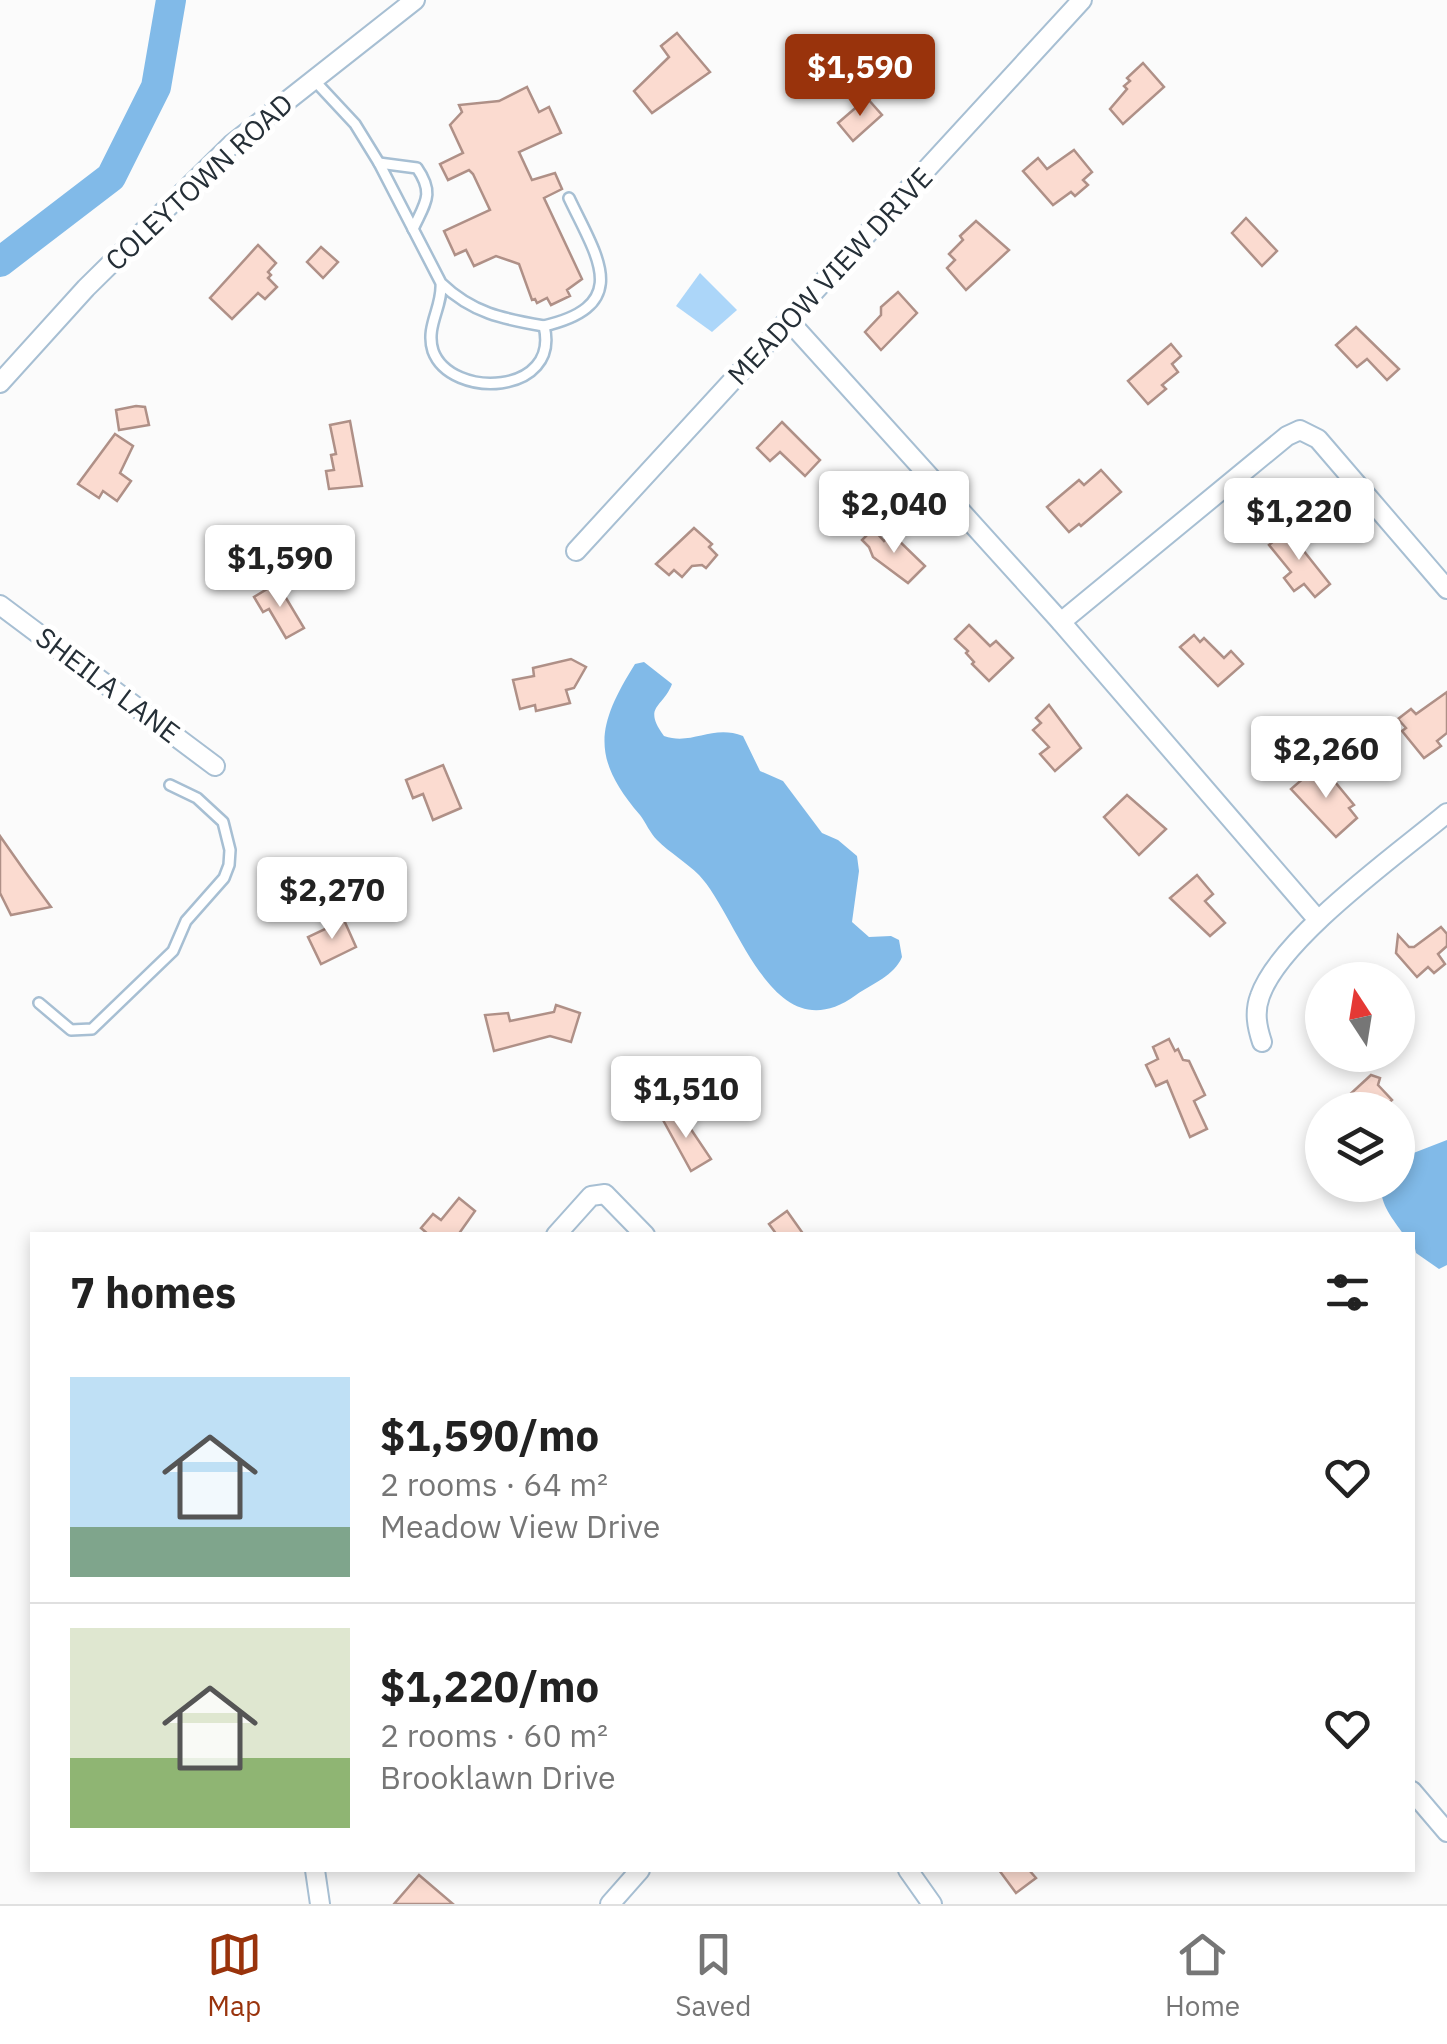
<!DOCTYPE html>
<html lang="en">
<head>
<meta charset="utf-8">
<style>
	:root { --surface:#fff; --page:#f2f2f2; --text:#222; --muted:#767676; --line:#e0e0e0; --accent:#99330c }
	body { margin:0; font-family:"IBM Plex Sans",sans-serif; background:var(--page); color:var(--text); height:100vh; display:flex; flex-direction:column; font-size:38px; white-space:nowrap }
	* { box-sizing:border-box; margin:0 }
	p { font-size:32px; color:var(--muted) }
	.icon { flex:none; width:55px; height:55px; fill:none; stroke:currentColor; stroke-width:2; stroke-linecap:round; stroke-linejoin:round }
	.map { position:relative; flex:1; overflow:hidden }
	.side { position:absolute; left:30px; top:1232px; width:1385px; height:640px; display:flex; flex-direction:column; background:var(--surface); border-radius:0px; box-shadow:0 5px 15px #0003 }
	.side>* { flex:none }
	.needle { width:65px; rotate:348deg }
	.tools { position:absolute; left:1305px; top:962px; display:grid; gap:20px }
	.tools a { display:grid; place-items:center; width:110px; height:110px; border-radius:50%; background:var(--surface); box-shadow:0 5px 15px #0003; font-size:50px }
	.price { position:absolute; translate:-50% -85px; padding:0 22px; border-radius:10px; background:#fff; color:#222; font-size:32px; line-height:65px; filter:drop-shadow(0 2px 5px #0008) }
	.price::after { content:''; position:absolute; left:50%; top:60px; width:30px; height:22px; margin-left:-15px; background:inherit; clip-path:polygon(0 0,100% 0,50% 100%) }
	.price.selected { background:var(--accent); color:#fff }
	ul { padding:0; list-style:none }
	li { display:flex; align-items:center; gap:30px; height:250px; padding:0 40px }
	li+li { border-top:2px solid var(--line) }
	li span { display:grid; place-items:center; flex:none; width:280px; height:200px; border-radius:0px; color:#555 }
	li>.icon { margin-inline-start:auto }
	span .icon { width:120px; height:120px; fill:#fffc; stroke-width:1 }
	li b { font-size:42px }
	h2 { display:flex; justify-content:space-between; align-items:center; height:120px; padding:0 40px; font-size:42px }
	.tab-bar { display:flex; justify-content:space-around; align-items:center; height:140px; border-top:2px solid var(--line); background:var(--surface); font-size:28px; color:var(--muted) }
	.tab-bar a { display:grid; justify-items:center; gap:5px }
	.tab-bar .selected { color:var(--accent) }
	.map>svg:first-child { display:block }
	.green { fill:#acd6f9 }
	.water { fill:#81bae8 }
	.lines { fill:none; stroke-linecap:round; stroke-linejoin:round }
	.river { stroke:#81bae8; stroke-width:30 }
	.building { fill:#fbdbd0; stroke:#af9087; stroke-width:2.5 }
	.lane-casing { stroke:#a7bfd3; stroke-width:14 }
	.street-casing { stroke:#a7bfd3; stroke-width:22 }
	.lane { stroke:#fff; stroke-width:9 }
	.street { stroke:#fff; stroke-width:18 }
	.labels { text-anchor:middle; stroke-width:10; stroke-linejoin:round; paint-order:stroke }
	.street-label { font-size:28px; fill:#252f37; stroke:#fff }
</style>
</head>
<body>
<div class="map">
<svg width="1447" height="1904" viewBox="0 0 1447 1904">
	<rect width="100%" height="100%" fill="#fbfbfb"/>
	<polygon class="green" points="700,273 737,310 712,332 676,306"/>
	<g class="water">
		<path d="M 644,662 L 672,684 C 663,708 642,706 664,736 C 692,746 712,724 743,736 L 760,771 L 783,781 L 822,833 L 838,840 L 857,856 L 859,871 L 852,922 L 869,937 L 891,936 L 899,940 L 902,957 C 894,976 873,983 856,995 C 772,1056 739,917 699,875 C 686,862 670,853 657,840 C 650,833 646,823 640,815 C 590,757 597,725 635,664 Z"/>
		<path d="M 1447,1140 L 1447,1265 L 1439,1269 L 1416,1253 L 1412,1235 L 1404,1235 C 1393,1219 1380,1205 1381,1185 L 1398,1185 L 1398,1159 Z"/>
	</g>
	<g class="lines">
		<polyline class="river" points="0,262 111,177 156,87 171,0"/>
	</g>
	<g class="building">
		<polygon points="677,33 710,72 652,113 634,91 669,57 661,46"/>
		<polygon points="1143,63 1164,87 1123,124 1110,109 1127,89 1124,86 1130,81 1127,78"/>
		<polygon points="527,87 539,112 549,107 561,133 519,152 532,180 555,173 562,189 544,198 582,279 567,290 570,296 551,305 547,298 537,303 535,299 532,300 519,264 496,256 474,266 466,250 455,255 444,231 490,210 473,174 469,170 448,180 440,164 463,153 450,125 462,112 459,105 499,101"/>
		<polygon points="867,98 882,115 853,141 838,123"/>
		<polygon points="1074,150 1092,172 1083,180 1088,185 1075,196 1071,192 1053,205 1023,171 1038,158 1047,169"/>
		<polygon points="1246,218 1277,251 1262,266 1232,233"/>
		<polygon points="976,221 1009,250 966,290 947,268 955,260 949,254 963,240 960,236"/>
		<polygon points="258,245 276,263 268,272 271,275 268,278 277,287 265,299 258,293 232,319 210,298"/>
		<polygon points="321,247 338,262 323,278 307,262"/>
		<polygon points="898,292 917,313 881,350 865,332 881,315 881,307"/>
		<polygon points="1356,327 1399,369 1387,380 1367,359 1357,367 1336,345"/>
		<polygon points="1171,344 1181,356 1172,364 1178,372 1162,385 1166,389 1148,404 1128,381"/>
		<polygon points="136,406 145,407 149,425 119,430 116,410"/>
		<polygon points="350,421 362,486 329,489 326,471 334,470 331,455 336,454 330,425"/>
		<polygon points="782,422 820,460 805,476 780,452 770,461 757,448"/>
		<polygon points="115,434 133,446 120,473 131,481 117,501 103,491 99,498 78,484"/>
		<polygon points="1101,470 1121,492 1081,526 1079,524 1069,532 1047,507 1079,480 1084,485"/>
		<polygon points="1293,526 1306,542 1303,550 1330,584 1315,597 1304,584 1294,591 1284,578 1291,572 1269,545"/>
		<polygon points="694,528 712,544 709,547 717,555 706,568 702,565 692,566 682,577 674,570 669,575 656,564"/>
		<polygon points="873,529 884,541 892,534 925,566 908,583 873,557 869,547 862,540"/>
		<polygon points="277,583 304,628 286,638 269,609 263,612 254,597"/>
		<polygon points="969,625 990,646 996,641 1013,658 989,681 972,664 974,662 966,653 968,651 955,639"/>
		<polygon points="1194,635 1200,642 1204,638 1224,658 1231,651 1243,664 1218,686 1180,647"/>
		<polygon points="571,659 586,667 574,688 566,690 570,703 536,711 535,705 520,709 513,680 534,676 533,668"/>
		<polygon points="1447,692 1447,733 1437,741 1441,746 1424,758 1402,731 1406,728 1398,719 1411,709 1416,714"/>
		<polygon points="1049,705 1081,748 1055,771 1040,754 1049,747 1033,730 1041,723 1036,718"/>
		<polygon points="443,765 461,808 433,820 423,794 413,798 406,780"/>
		<polygon points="1313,770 1319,777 1326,771 1354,805 1349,808 1357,818 1336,837 1291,789"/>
		<polygon points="1127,795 1166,829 1139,855 1104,817"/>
		<polygon points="0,836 26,873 51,907 11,915 0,893"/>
		<polygon points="1197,875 1213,894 1205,901 1225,923 1210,936 1170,898"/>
		<polygon points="344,920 356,947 321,964 308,937"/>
		<polygon points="1441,927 1447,934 1447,946 1438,954 1445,964 1434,973 1428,967 1417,977 1396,953 1398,935 1409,947 1414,947"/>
		<polygon points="556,1005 580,1013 571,1042 550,1036 494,1051 485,1015 508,1013 510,1021 554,1012"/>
		<polygon points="1169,1039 1175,1051 1178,1049 1183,1060 1189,1061 1205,1095 1194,1101 1207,1129 1190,1137 1167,1081 1156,1086 1146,1065 1158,1059 1153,1047"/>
		<polygon points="1371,1075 1380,1078 1378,1085 1392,1100 1381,1110 1333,1110"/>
		<polygon points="678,1110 711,1159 691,1171 663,1120"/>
		<polygon points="459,1198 475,1211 458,1235 429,1235 421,1228 433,1214 441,1220"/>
		<polygon points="787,1211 804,1235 777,1235 769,1224"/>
		<polygon points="999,1870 1029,1870 1036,1878 1016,1893"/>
		<polygon points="419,1875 453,1904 394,1904"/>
	</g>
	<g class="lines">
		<defs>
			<g id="lane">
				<path d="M 313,79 L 355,124 L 379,163 L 441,283 C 472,313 503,319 544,326 C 561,395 451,400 433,351 C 425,326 443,307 441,283"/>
				<path d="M 379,163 L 417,168 C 435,194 425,203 413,229"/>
				<path d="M 544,326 C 633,305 597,257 569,198"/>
				<polyline points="39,1003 71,1030 92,1029 173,951 186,921 224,878 229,865 230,850 223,822 197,798 170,785"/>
			</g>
			<g id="street">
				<polyline points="789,321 1061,622 1318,920"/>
				<polyline points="0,383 86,288 231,145 415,0"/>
				<polyline points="576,551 1082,0"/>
				<polyline points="0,605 215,766"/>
				<polyline points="1061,622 1287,436 1300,430 1318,439 1447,589"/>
				<path d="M 1262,1042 C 1257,1027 1254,1012 1260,996 C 1280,938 1398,854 1447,813"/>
				<polyline points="556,1235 591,1196 605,1194 645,1235"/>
				<polyline points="1412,1791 1447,1832"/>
				<polyline points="315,1870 320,1904"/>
				<polyline points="908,1870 932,1904"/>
				<polyline points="610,1904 640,1870"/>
			</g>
		</defs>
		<use href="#lane" class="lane-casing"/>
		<use href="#street" class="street-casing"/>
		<use href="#lane" class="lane"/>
		<use href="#street" class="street"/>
	</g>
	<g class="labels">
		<g class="street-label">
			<text transform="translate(199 182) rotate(-43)" y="10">COLEYTOWN ROAD</text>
			<text transform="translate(830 276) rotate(-47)" y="10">MEADOW VIEW DRIVE</text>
			<text transform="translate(108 685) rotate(37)" y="10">SHEILA LANE</text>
		</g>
	</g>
</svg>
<div class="tools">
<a><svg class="needle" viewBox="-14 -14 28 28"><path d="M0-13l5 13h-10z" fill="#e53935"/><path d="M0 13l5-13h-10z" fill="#767676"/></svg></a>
<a><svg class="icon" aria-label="layers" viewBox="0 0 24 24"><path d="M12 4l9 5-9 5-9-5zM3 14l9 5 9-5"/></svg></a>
</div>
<b class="price selected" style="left:860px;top:119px">$1,590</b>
<b class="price" style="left:894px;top:556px">$2,040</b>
<b class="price" style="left:1299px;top:563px">$1,220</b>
<b class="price" style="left:280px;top:610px">$1,590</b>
<b class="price" style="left:1326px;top:801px">$2,260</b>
<b class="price" style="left:332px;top:942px">$2,270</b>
<b class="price" style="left:686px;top:1141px">$1,510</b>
<section class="side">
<h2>7 homes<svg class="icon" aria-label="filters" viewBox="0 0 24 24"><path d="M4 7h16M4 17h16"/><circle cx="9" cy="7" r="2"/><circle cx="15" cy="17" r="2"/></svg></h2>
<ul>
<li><span style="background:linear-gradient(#bfe0f5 75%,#7fa58c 0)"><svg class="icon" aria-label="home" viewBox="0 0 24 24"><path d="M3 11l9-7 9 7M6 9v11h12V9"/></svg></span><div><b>$1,590/mo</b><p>2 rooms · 64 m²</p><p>Meadow View Drive</p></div><svg class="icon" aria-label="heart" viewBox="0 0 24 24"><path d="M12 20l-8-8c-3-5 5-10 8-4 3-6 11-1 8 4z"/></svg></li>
<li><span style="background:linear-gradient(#dfe7d0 65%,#8fb573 0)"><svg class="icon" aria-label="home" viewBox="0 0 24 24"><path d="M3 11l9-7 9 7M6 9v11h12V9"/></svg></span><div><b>$1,220/mo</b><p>2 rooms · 60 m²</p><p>Brooklawn Drive</p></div><svg class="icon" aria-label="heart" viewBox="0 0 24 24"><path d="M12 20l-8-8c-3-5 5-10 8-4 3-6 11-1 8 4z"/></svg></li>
</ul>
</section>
</div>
<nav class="tab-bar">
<a class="selected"><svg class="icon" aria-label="map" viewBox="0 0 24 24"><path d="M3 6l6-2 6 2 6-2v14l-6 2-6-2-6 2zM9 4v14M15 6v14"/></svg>Map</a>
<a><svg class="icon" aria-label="saved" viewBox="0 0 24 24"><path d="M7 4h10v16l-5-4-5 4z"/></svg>Saved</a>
<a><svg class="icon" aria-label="home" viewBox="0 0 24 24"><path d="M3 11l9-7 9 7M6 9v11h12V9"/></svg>Home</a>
</nav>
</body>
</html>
